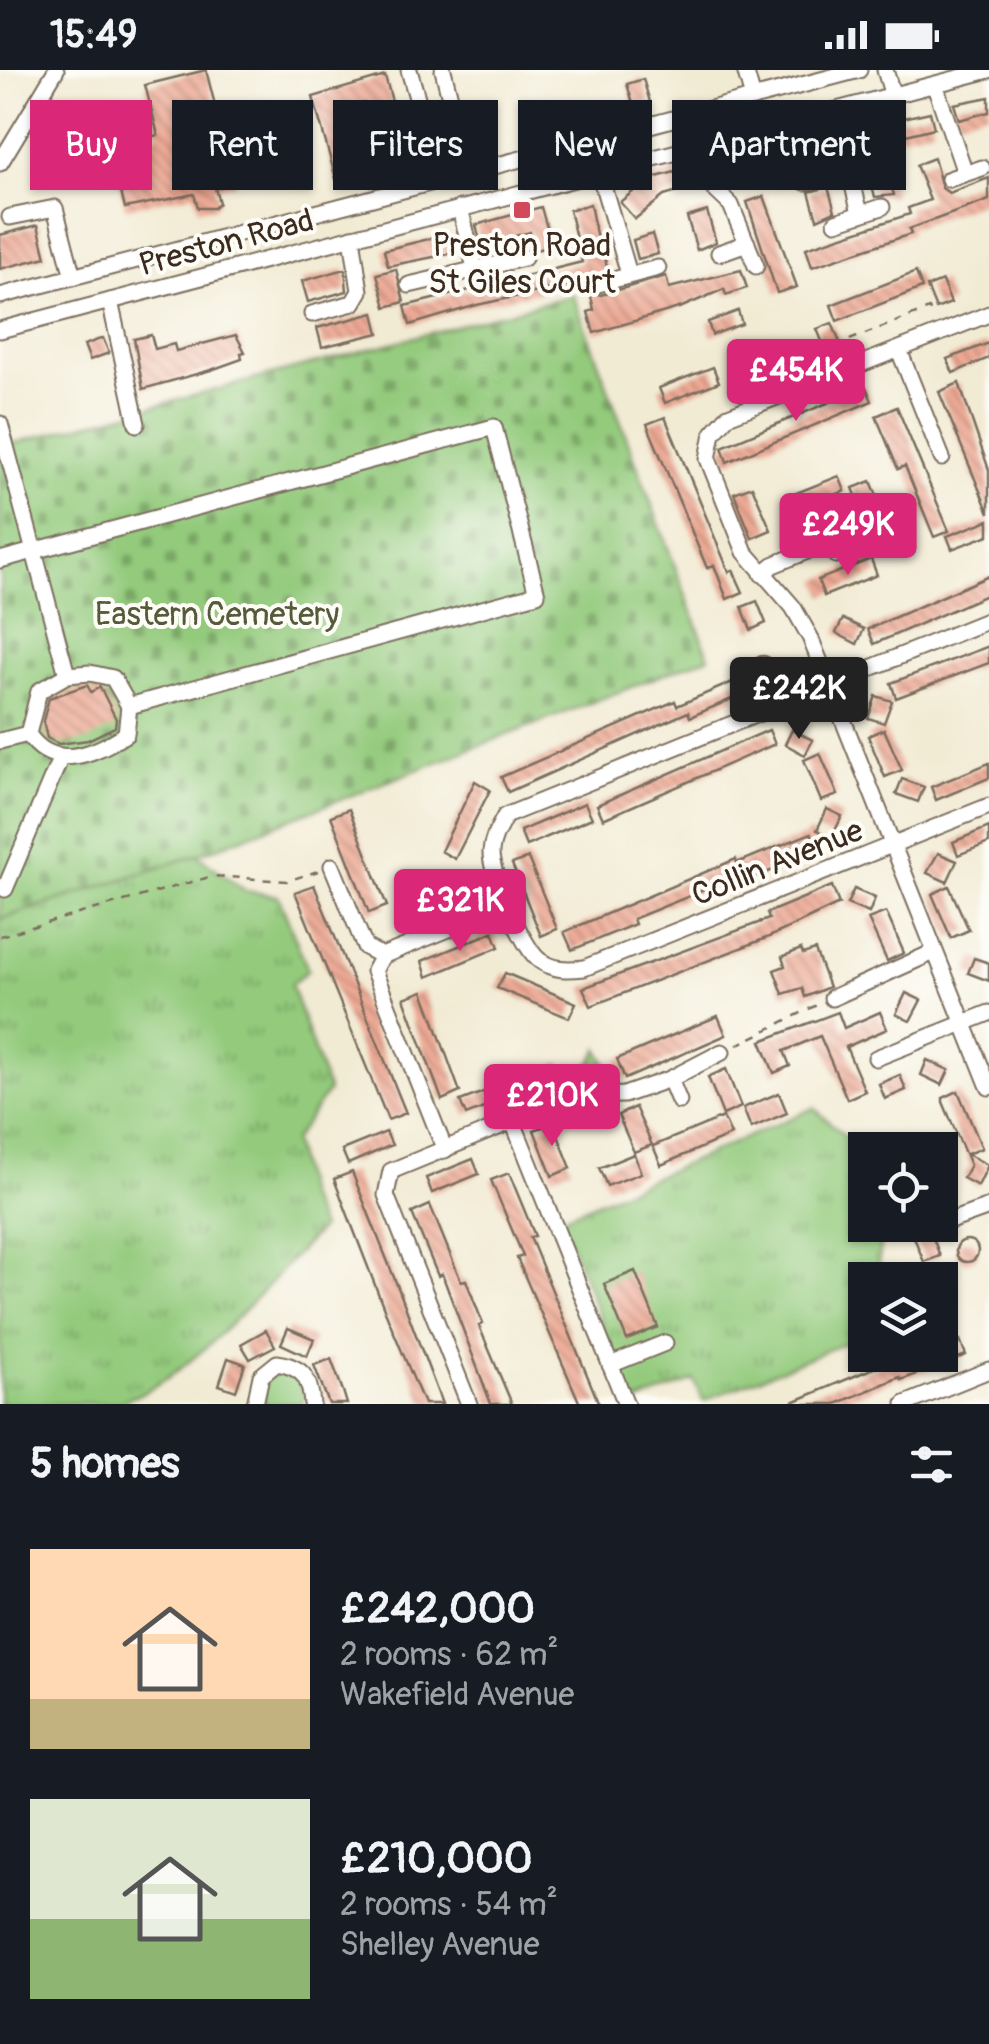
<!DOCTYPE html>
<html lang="en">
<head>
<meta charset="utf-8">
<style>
	:root { --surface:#171b24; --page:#242831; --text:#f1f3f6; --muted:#9ea1a6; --accent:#db2777 }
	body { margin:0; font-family:Pangolin,sans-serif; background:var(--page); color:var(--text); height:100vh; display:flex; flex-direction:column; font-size:38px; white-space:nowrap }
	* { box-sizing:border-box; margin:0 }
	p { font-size:32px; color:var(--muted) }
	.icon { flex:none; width:55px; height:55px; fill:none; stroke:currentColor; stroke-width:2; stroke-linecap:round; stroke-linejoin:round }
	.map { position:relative; height:1334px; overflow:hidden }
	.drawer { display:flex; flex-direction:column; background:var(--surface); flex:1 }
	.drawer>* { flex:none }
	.guide { position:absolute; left:30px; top:30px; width:930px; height:90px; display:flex; gap:20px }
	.controls { position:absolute; left:848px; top:1062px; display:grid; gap:20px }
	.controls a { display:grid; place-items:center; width:110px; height:110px; border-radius:0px; background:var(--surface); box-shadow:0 2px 8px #0004; font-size:50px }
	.price { position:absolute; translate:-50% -85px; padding:0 22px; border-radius:10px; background:var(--accent); color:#fff; font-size:32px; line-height:65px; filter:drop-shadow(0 2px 5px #0008) }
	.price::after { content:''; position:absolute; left:50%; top:60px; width:30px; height:22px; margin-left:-15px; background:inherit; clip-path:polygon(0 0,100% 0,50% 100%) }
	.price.on { background:#222; color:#fff }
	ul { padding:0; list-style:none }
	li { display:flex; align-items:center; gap:30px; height:250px; padding:0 30px }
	li span { display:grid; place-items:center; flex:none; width:280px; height:200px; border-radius:0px; color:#555 }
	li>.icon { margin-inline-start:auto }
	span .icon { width:120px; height:120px; fill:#fffc; stroke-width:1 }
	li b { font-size:42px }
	h2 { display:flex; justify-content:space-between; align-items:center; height:120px; padding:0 30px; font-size:42px }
	.pill { padding:0 35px; border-radius:0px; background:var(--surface); box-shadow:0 2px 8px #0004; font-size:35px; line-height:90px }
	.pill.on { background:var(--accent); color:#fff }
	.status { display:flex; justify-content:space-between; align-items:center; height:70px; padding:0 50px; background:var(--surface); direction:ltr }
	.status svg { height:28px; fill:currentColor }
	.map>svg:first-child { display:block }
	.grass { fill:url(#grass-tufts); stroke:#677a4d; stroke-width:2.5 }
	.cemetery { fill:url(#cemetery-stones); stroke:#677a4d; stroke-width:2.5 }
	.building { fill:url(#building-back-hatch); fill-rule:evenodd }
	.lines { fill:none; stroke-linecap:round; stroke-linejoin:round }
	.minor-casing { stroke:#7b6e5e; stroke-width:19 }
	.path { stroke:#7b6e5e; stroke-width:2.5; stroke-dasharray:8 8; stroke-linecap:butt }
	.minor { stroke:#fff; stroke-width:15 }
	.poi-dot { fill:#d1495b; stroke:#fdfcf7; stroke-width:4 }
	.labels { text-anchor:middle; stroke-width:8; stroke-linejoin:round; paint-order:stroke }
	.street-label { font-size:32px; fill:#3b2a1e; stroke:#fdfcf7 }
	.poi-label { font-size:32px; fill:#3b2a1e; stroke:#fdfcf7 }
	.park-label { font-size:32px; fill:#555a3a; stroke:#fdfcf7 }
</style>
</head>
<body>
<div class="status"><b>15:49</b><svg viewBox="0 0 49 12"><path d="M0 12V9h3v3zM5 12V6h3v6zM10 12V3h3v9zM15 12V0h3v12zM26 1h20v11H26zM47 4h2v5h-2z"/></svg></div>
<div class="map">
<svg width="989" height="1334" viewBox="0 0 989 1334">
	<defs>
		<pattern id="grass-tufts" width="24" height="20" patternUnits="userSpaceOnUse" patternTransform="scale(2.5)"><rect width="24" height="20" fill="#93ca7c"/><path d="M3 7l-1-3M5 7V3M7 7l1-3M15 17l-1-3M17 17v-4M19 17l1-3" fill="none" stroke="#79a465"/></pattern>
		<pattern id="cemetery-stones" width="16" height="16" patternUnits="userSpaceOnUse" patternTransform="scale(2.5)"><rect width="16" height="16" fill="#93ca7c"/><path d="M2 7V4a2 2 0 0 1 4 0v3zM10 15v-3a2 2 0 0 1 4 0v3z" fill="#79a465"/></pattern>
		<pattern id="building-back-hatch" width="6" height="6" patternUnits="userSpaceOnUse" patternTransform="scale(2.5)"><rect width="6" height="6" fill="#eda994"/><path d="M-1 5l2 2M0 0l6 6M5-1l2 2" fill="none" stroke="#c18a78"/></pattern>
	</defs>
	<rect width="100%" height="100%" fill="#fdfcf7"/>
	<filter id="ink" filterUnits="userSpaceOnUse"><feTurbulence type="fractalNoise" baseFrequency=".01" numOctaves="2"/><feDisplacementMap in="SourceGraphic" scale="20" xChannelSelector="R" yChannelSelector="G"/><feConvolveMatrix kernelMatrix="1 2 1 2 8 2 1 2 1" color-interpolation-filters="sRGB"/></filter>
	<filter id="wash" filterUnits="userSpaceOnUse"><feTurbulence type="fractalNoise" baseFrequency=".0048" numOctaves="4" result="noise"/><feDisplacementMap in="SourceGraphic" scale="40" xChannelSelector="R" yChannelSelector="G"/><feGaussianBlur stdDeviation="2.25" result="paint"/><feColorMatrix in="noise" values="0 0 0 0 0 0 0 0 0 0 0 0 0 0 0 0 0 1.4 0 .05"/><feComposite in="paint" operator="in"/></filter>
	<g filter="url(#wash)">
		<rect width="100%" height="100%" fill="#f2ebd4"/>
		<g class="grass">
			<path d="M 197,785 L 246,821 L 278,826 L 308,900 L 291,915 L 328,1021 L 293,1071 L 306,1126 L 321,1158 C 267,1213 191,1312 116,1333 C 86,1334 33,1334 0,1334 L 0,849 Z"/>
			<polygon points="599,979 618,1019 577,1017"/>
			<polygon points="814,1038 865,1084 865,1155 882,1155 879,1196 896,1210 865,1210 865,1265 703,1331 694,1310 634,1334 560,1148"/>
			<polygon points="272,1300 297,1302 304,1325 302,1334 264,1334 263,1316"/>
		</g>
		<polygon class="cemetery" points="573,225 709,587 197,785 0,849 0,377"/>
		<g id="blocks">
			<g class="building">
				<polygon points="206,0 218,47 271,33 286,94 233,108 235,114 215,118 219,133 214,138 198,138 194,124 125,138 109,77 158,65 145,15"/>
				<path d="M 385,6 L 408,89 L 383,97 L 386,107 L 361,114 L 358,103 L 336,109 L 313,27 ZM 364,33 L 371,56 L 351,63 L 344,39 Z"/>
				<polygon points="643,9 650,32 634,37 627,14"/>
				<polygon points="989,27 989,42 959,50 954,34"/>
				<polygon points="930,42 934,58 855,78 850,60"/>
				<polygon points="829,65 833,83 730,110 725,91"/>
				<polygon points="934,88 942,118 949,123 989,108 989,130 909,159 911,164 812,197 806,178 910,144 908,138 930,130 916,95"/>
				<polygon points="885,95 894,125 875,127 867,101"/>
				<polygon points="686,99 691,118 664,126 635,149 620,132 649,109"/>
				<polygon points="828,117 835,141 817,149 809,122"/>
				<polygon points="764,126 797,217 777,223 747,132"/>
				<polygon points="590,134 599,179 602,178 608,200 587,211 477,235 410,255 405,236 582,192 569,140"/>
				<polygon points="541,137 552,176 535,180 530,162 481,175 476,155"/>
				<polygon points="707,141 716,172 697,180 687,147"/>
				<polygon points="38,155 46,187 0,199 0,165"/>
				<polygon points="449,164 454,183 388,196 384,180"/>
				<polygon points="652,164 658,184 638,189 633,170"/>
				<polygon points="345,199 347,221 308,232 302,211"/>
				<polygon points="396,199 404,232 386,237 377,204"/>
				<polygon points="741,200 747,218 726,225 724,219 682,237 594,263 588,242 594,240 590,222 601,225 666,206 669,218"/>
				<polygon points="916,202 922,218 837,251 831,235"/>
				<polygon points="942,211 951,233 936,239 927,217"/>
				<polygon points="738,241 742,254 712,265 708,252"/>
				<polygon points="374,243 379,263 322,277 317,258"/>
				<polygon points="832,253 841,275 826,281 817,259"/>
				<polygon points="151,265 155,279 174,274 176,281 236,265 245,282 241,283 242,289 211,300 143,319 134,269"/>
				<polygon points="103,268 109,283 90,290 84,275"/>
				<polygon points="989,273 989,288 953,303 947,289"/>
				<polygon points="796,284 802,298 748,320 742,305"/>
				<polygon points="713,297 719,312 665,333 659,318"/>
				<polygon points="959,313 989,400 989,443 939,322"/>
				<polygon points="866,317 872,331 727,392 722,377"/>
				<polygon points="897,337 949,461 934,467 905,396 898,399 876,346"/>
				<polygon points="665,347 729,502 733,500 743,522 727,529 714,495 707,498 647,354"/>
				<polygon points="839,406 845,421 792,442 786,427"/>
				<polygon points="871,411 899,479 881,487 853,418"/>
				<polygon points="752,416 771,460 752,468 734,423"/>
				<polygon points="989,450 989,465 952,479 947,466"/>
				<polygon points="871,489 877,505 824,526 818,510"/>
				<polygon points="989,506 989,524 874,574 868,559"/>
				<polygon points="757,531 766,553 751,560 742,537"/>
				<polygon points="843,549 864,559 857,574 836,563"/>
				<polygon points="989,576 989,593 896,628 891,613"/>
				<circle cx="763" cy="597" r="11"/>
				<polygon points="749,605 755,619 690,647 688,642 508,722 501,707 675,631 677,636"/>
				<polygon points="87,615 91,622 100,617 116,649 115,657 88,670 59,674 47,668 43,651 49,628"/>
				<polygon points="876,626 892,631 884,653 868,648"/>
				<polygon points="884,659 902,700 885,707 868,666"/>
				<polygon points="769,660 775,674 603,749 597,735"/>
				<polygon points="792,660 813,670 805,685 785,674"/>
				<polygon points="820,683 838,725 821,731 804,690"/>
				<polygon points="989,693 989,708 936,730 931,717"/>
				<polygon points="902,709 924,717 918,732 896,724"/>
				<polygon points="475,711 490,720 455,789 441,781"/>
				<polygon points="585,733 592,748 526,776 520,761"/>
				<polygon points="349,739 387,836 369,843 331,746"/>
				<polygon points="827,739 842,746 832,767 817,760"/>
				<polygon points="989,757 989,773 958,785 953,772"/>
				<polygon points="811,763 819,781 756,807 753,800 633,849 635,854 572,880 564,862 736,789 737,793"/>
				<polygon points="938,783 957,791 947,812 927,803"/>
				<polygon points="528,788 557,859 541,866 512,794"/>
				<polygon points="472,808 478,823 406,853 400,836"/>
				<polygon points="314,815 406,1043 388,1050 295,822"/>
				<polygon points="832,816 839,834 769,867 591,936 583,918 769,849 767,843"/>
				<polygon points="949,816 969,860 951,868 932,824"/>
				<polygon points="854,819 875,828 869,843 847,834"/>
				<polygon points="886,842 904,883 887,891 868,849"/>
				<polygon points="493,862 499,877 427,907 422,891"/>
				<polygon points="801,879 803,884 815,880 829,917 805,927 802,918 783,924 774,900 785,896 782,887"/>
				<polygon points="974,888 989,893 989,911 968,903"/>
				<polygon points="505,903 576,933 569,948 497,918"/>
				<polygon points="423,921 460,1022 442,1030 404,928"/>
				<polygon points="906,923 921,930 910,951 896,944"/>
				<polygon points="838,942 844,958 880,942 887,959 846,977 865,1021 847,1029 820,966 784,981 790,996 774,1003 761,971"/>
				<polygon points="718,946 726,965 625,1009 617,989"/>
				<polygon points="927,990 949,1000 942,1015 921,1005"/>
				<polygon points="560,993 566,1006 466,1045 460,1031"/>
				<polygon points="726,999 741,1037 723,1045 708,1007"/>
				<polygon points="900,1005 906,1020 885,1029 879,1014"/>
				<polygon points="958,1021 982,1078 967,1084 988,1095 978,1116 963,1108 970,1095 943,1032 943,1028"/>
				<polygon points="779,1023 787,1043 751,1058 743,1038"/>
				<polygon points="635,1037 652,1075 634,1082 618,1045"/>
				<polygon points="723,1047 731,1065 661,1095 653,1076"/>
				<polygon points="553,1053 571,1098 552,1106 534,1060"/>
				<polygon points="386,1062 392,1075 348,1094 342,1080"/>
				<polygon points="634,1084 641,1103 607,1116 599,1098"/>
				<polygon points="473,1089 479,1104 432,1123 426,1108"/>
				<polygon points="352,1102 399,1220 442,1334 424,1334 385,1241 334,1109"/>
				<polygon points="509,1103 535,1166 530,1167 599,1334 580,1334 517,1188 523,1186 491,1110"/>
				<polygon points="430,1135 461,1211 466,1210 483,1254 479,1256 512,1334 491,1334 442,1204 438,1206 412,1143"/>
				<polygon points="909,1155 928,1155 940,1186 924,1192"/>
				<circle cx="967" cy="1181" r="11"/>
				<polygon points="635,1201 658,1257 627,1270 604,1214"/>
				<polygon points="288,1258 314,1269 307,1286 281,1274"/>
				<polygon points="266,1260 275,1276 250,1289 241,1274"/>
				<polygon points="960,1270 966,1285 901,1310 900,1307 836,1334 788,1334 888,1292 890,1297 920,1285 944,1285 941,1277"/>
				<polygon points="228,1288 245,1294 236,1321 219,1315"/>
				<polygon points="331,1289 343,1321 347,1334 329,1334 314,1295"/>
			</g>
		</g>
	</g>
	<g filter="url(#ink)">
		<use href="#blocks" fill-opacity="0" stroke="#7b6e5e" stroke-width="2.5"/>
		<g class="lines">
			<defs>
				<g id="minor">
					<polyline points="409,0 430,73"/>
					<polyline points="443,0 469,104"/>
					<polyline points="745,0 753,28"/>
					<polyline points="885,0 893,26"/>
					<polyline points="935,15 965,103"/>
					<polyline points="834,41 860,143"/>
					<polyline points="698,74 709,114 731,135 756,196"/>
					<polyline points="0,93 56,0"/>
					<polyline points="599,102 629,204"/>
					<polyline points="949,109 982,98"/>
					<polyline points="805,112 851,99"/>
					<polyline points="460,138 475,198"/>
					<polyline points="10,147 55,138 73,207"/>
					<polyline points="836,152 882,137"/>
					<polyline points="719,183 747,173"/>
					<polyline points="598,214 658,198"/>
					<polyline points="409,215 524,188"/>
					<polyline points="0,226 859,0"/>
					<polyline points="110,231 137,354"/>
					<polyline points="312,244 353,233 360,221 352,167"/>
					<polyline points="989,244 728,346 713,363 708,389 745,482 793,537 810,567 989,1017"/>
					<polyline points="0,260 989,0"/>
					<polyline points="899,280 942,388"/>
					<polyline points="0,354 67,605"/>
					<polyline points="824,456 836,485"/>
					<polyline points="0,490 494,357 537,524 129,636"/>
					<polyline points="762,504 773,495 829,472"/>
					<path d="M 989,550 L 505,746 C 499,758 492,768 491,782 C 490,802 523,878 539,890 C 553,900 567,900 584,898 L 989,736"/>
					<path d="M 90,603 L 113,608 L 129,636 L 126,664 C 93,685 53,702 28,664 L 39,621 L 67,605 Z"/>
					<polyline points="0,671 28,664"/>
					<polyline points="332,796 365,877 382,886 374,901 445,1080"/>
					<polyline points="5,819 60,689"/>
					<polyline points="382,886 508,835"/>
					<polyline points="832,928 934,882"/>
					<polyline points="876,988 989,943"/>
					<polyline points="670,1009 679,1031"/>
					<polyline points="513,1052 626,1334"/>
					<polyline points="953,1150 989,1137"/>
					<polyline points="610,1295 665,1273"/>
					<path d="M 255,1334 L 261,1306 L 277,1293 C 303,1297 310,1308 312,1334"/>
					<polyline points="469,1334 386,1125 391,1101 574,1026 624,1025 670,1009 722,982"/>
					<polyline points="905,1334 989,1300"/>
				</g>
			</defs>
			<use href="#minor" class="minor-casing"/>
			<g class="path">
				<polyline points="852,283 847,271 929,239 933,249"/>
				<polyline points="0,866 213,806 287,811 318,801"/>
				<polyline points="737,975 819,934"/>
			</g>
			<use href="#minor" class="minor"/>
		</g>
	</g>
	<rect class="poi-dot" x="512" y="130" width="20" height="20" rx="5"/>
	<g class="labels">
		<g class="street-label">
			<text transform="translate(226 172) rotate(-15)" y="11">Preston Road</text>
			<text transform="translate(777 792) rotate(-22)" y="11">Collin Avenue</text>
		</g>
		<g class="poi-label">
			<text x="522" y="186">Preston Road<tspan x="522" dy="37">St Giles Court</tspan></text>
		</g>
		<g class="park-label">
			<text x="217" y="555">Eastern Cemetery</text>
		</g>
	</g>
</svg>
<div class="controls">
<a><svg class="icon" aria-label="locate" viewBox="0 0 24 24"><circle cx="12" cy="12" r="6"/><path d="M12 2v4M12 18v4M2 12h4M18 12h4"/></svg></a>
<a><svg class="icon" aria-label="layers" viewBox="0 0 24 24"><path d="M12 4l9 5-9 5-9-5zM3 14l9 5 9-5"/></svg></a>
</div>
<b class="price" style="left:796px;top:354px">£454K</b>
<b class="price" style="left:848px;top:508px">£249K</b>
<b class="price on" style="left:799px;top:672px">£242K</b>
<b class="price" style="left:460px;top:884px">£321K</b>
<b class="price" style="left:552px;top:1079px">£210K</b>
<div class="guide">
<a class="pill on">Buy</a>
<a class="pill">Rent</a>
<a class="pill">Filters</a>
<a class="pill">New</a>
<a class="pill">Apartment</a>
</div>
</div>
<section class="drawer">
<h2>5 homes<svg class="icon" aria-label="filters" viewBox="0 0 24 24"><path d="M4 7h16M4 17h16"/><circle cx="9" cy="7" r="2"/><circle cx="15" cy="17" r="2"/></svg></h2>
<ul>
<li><span style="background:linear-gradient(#ffd9b3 75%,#c2b280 0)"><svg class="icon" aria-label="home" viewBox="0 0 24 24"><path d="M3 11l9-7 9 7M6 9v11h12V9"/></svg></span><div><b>£242,000</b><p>2 rooms · 62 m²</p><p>Wakefield Avenue</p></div></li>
<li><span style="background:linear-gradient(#dfe7d0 60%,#8fb573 0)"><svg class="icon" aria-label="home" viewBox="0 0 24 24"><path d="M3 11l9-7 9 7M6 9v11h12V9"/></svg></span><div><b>£210,000</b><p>2 rooms · 54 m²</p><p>Shelley Avenue</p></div></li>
</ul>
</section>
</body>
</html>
